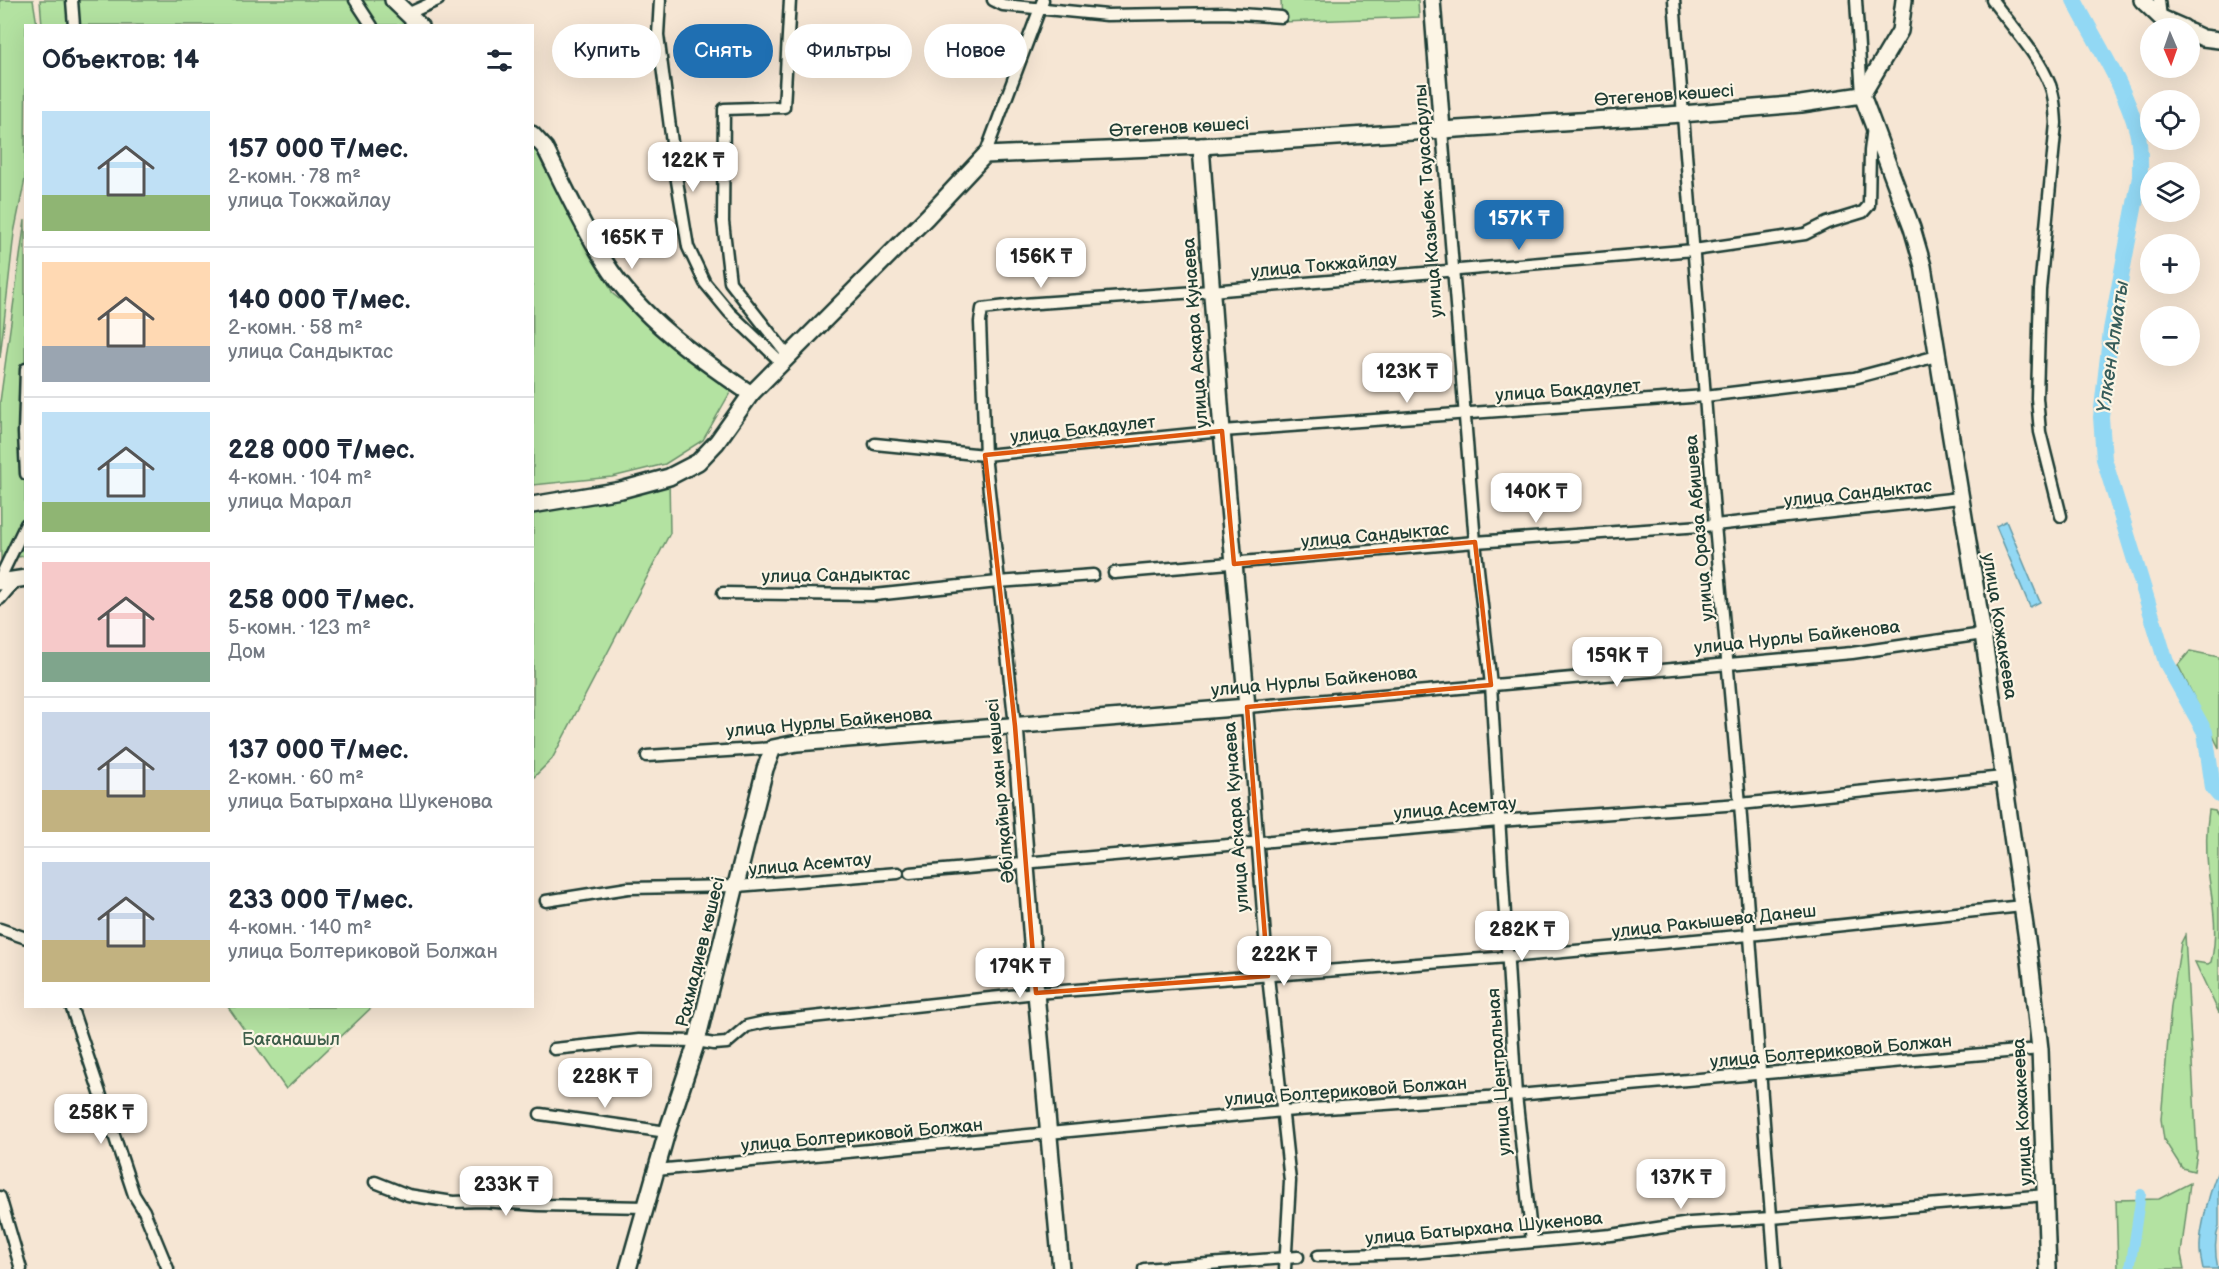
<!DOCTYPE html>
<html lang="ru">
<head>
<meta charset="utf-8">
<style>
	:root { --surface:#fff; --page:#f2f2f3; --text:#1f2937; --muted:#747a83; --line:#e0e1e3; --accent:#1f6fb2 }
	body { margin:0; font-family:"Balsamiq Sans",sans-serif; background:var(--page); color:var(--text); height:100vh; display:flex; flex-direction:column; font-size:22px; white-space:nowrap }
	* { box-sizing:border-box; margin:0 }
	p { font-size:20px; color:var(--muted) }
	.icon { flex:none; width:33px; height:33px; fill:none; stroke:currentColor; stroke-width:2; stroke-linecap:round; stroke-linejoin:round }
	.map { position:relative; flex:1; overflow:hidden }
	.panel { position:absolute; left:24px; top:24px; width:510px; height:984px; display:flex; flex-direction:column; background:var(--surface); border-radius:0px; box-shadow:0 6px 24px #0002 }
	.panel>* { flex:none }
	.top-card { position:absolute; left:552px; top:24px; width:570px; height:54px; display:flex; gap:12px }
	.needle { width:39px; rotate:178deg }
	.controls { position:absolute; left:2140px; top:18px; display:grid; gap:12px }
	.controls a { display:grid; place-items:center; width:60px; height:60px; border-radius:50%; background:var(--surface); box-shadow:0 6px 24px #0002; font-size:30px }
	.price { position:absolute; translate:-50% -51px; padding:0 14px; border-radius:12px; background:#fff; color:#222; font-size:20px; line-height:39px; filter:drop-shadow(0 2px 3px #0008) }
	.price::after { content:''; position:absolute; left:50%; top:36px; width:18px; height:14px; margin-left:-9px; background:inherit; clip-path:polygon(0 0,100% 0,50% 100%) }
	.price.selected { background:var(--accent); color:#fff }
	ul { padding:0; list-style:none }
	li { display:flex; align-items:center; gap:18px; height:150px; padding:0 18px }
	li+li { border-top:2px solid var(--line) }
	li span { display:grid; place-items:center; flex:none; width:168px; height:120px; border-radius:0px; color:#555 }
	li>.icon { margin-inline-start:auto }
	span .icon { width:72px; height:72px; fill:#fffc; stroke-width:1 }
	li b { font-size:26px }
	h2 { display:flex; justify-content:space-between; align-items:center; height:72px; padding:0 18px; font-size:26px }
	.chip { padding:0 21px; border-radius:27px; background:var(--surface); box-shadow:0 6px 24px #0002; font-size:21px; line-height:54px }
	.chip.selected { background:var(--accent); color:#fff }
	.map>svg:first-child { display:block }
	.green { fill:#b3e2a1; stroke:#69906a; stroke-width:1.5 }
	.water { fill:#92d8f4; stroke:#649aa7; stroke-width:1.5 }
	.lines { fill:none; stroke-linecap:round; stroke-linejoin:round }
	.canal { stroke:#92d8f4; stroke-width:10 }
	.river { stroke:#92d8f4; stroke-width:16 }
	.street-casing { stroke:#1f3d34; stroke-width:15 }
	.secondary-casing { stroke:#1f3d34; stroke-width:20 }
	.street { stroke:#fcf5e5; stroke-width:10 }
	.secondary { stroke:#fcf5e5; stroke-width:15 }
	.marked { fill:none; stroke:#de580e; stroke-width:4.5; stroke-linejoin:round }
	.labels { text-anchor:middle; stroke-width:4.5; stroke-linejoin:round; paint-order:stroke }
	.street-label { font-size:18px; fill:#1f3d34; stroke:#fcf5e5 }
	.park-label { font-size:18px; fill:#3d5e4a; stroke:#fcf5e5 }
	.water-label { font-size:20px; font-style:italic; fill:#365c5a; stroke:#fcf5e5 }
</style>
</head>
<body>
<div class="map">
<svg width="2219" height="1269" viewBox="0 0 2219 1269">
	<rect width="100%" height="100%" fill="#f6e6d4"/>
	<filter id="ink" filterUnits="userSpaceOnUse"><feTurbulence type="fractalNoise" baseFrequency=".0167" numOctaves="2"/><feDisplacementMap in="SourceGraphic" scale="12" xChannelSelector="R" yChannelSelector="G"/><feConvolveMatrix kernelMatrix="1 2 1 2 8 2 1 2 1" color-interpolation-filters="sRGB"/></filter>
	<g filter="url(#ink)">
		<g class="green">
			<polygon points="0,0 33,0 37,25 26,26 25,179 14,233 0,358"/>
			<polygon points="40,0 399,0 424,25 42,25"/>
			<polygon points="1281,0 1418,0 1419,17 1282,22"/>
			<polygon points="532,145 568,193 613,294 731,391 703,440 665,464 612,477 533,485"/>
			<polygon points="25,220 25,556 1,559 0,402"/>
			<polygon points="669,477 670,533 552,759 533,778 533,505"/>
			<polygon points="2190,651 2219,657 2219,748 2178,665"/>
			<path d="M 2209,810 L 2215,811 L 2219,817 L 2219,1013 L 2195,962 L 2208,964 L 2211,962 C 2219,931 2212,901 2208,870 C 2206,850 2206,830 2209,810 Z"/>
			<polygon points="2185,935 2197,1153 2194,1171 2182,1168 2164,1140 2161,1119 2171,1006 2181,943"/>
			<polygon points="228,1007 372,1007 286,1089"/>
			<polygon points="2190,1183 2181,1254 2184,1269 2118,1269 2116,1200 2159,1199"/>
		</g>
		<g class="water">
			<polygon points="2006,521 2040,602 2030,607 1996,526"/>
			<path d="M 2219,1169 L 2219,1226 C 2214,1240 2215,1255 2218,1269 L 2203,1269 C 2202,1263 2200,1256 2200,1250 C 2199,1232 2211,1185 2219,1169 Z"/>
		</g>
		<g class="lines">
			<polyline class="canal" points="2130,1269 2141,1194"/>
			<path class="river" d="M 2074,0 C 2095,41 2125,86 2137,131 C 2141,146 2140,162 2140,177 L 2111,330 L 2101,417 L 2104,459 L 2166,662 L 2205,732 L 2213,788 L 2219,795"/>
			<defs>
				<g id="street">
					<polyline points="72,0 74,26"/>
					<polyline points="355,0 372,26"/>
					<polyline points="660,0 658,35 677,181 688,247 705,283 729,312 781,362"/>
					<polyline points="993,0 1003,5 1107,15 1226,13 1281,17"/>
					<polyline points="1674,0 1715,525 1740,804 1775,1269"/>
					<polyline points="1856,0 1862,95"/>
					<path d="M 1992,0 C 2012,27 2038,54 2050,85 C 2055,97 2055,110 2056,123 L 2040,290 L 2037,398 L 2040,432 L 2061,516"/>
					<polyline points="2159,0 2161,18"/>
					<polyline points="407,14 438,0"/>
					<polyline points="1442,130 1475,542 1491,685 1516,1095 1532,1241"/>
					<polyline points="985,155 1043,0"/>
					<polyline points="788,356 730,282 723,222 724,109 784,107 790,0"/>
					<polyline points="26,369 24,433 26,474"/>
					<polyline points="875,444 985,455 1222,431 1705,396 1854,378 1937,356"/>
					<polyline points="1114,573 1475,542 1715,525 1960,498"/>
					<polyline points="0,578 26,524"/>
					<polyline points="723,593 874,595 998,582 1093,575"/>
					<polyline points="0,599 17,579"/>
					<polyline points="1015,726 985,455 980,322 982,309 1023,304 1211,291 1694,250 1805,234 1827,223 1863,212 1869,205 1870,151 1873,127"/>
					<polyline points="647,756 773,748"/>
					<polyline points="910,873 1499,821 1740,804 2003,777"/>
					<polyline points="546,901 628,888 737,886 898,873"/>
					<polyline points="0,929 26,938"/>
					<polyline points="71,1006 134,1195 144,1211 168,1269"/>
					<polyline points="554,1049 639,1040 697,1041 714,1044 727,1043 747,1026 765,1022 1036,993 1508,957 1749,935 2022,906"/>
					<polyline points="540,1114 667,1132"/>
					<polyline points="656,1170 1283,1111 1516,1095 2040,1049"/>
					<polyline points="375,1182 408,1195 453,1202 481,1201 539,1205 647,1207"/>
					<polyline points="0,1197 21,1269"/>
					<polyline points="1318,1256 1411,1253 1611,1235 1690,1223 1771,1218 2046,1195"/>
					<polyline points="1144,1269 1298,1257"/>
					<polyline points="1285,1269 1290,1181 1268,976 1247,707 1852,653 1983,634"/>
				</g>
				<g id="secondary">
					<polyline points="393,0 420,26"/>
					<polyline points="1432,0 1442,130"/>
					<polyline points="2142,0 2161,18 2184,28"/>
					<polyline points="2190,32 2203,38 2219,40"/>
					<polyline points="1862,95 1912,228 1923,266 1983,634 2030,961 2040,1049 2048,1269"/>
					<path d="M 532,134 L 545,148 C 564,186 582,226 605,262 C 640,318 697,357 751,394"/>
					<polyline points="532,505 621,490 669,477 698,462 717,442 751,394 927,217 985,155 1201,146 1682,114 1801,104 1862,95 1900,31 1904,0"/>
					<polyline points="0,582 26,578"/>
					<polyline points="1015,726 1036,993 1061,1269"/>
					<polyline points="628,1269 667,1132 697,1041 765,769 773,748 797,743 1247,707 1222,431 1201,146"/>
				</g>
			</defs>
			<use href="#street" class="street-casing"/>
			<use href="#secondary" class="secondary-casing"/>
			<use href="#street" class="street"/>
			<use href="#secondary" class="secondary"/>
		</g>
	</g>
	<path class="marked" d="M 1222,431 L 1234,564 L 1475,542 L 1491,685 L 1247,707 L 1268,976 L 1036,993 L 1015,726 L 985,455 Z"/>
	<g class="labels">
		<g class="street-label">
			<text transform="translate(1664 95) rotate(-4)" y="6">Өтегенов көшесі</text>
			<text transform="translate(1179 127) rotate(-3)" y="6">Өтегенов көшесі</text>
			<text transform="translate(1428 201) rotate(-94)" y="6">улица Казыбек Тауасарулы</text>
			<text transform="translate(1324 265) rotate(-5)" y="6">улица Токжайлау</text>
			<text transform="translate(1195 333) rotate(-94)" y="6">улица Аскара Кунаева</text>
			<text transform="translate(1568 390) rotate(-4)" y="6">улица Бакдаулет</text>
			<text transform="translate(1083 429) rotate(-6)" y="6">улица Бакдаулет</text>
			<text transform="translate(1858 493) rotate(-6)" y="6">улица Сандыктас</text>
			<text transform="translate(1699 528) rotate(-95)" y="6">улица Ораза Абишева</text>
			<text transform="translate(1375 535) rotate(-5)" y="6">улица Сандыктас</text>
			<text transform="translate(836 575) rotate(-1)" y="6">улица Сандыктас</text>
			<text transform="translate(2000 626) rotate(81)" y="6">улица Кожакеева</text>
			<text transform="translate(1797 637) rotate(-6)" y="6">улица Нурлы Байкенова</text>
			<text transform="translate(1314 681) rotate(-5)" y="6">улица Нурлы Байкенова</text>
			<text transform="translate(829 722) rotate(-5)" y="6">улица Нурлы Байкенова</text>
			<text transform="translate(1000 791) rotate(-95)" y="6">Әбілқайыр хан көшесі</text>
			<text transform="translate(1455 808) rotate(-5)" y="6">улица Асемтау</text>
			<text transform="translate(1236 817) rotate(-94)" y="6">улица Аскара Кунаева</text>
			<text transform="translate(810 864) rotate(-5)" y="6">улица Асемтау</text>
			<text transform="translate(1714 921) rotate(-6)" y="6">улица Ракышева Данеш</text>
			<text transform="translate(700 952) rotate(-76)" y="6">Рахмадиев көшесі</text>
			<text transform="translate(1831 1051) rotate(-5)" y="6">улица Болтериковой Болжан</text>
			<text transform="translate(1499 1072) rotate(-94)" y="6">улица Центральная</text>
			<text transform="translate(1346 1091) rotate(-4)" y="6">улица Болтериковой Болжан</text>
			<text transform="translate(2022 1112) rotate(-93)" y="6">улица Кожакеева</text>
			<text transform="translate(862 1135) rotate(-5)" y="6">улица Болтериковой Болжан</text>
			<text transform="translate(1484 1228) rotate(-5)" y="6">улица Батырхана Шукенова</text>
		</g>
		<g class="park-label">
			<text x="291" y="1045">Бағанашыл</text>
		</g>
		<g class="water-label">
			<text transform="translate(2112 347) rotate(-82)" y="7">Үлкен Алматы</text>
		</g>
	</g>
</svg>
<div class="controls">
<a><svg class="needle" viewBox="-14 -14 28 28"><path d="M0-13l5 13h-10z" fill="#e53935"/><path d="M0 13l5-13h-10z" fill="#747a83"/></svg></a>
<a><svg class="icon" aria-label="locate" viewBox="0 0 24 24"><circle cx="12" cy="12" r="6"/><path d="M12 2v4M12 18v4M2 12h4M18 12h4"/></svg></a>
<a><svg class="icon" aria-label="layers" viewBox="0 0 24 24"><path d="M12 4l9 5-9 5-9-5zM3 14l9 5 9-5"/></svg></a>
<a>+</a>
<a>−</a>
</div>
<b class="price" style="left:693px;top:193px">122K ₸</b>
<b class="price selected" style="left:1519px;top:251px">157K ₸</b>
<b class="price" style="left:632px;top:270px">165K ₸</b>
<b class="price" style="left:1041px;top:289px">156K ₸</b>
<b class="price" style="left:1407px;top:404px">123K ₸</b>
<b class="price" style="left:1536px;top:524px">140K ₸</b>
<b class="price" style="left:1617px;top:688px">159K ₸</b>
<b class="price" style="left:1522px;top:962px">282K ₸</b>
<b class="price" style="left:1284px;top:987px">222K ₸</b>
<b class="price" style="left:1020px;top:999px">179K ₸</b>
<b class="price" style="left:605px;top:1109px">228K ₸</b>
<b class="price" style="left:101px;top:1145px">258K ₸</b>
<b class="price" style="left:1681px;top:1210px">137K ₸</b>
<b class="price" style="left:506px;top:1217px">233K ₸</b>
<div class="top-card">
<a class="chip">Купить</a>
<a class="chip selected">Снять</a>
<a class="chip">Фильтры</a>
<a class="chip">Новое</a>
</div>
<section class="panel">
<h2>Объектов: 14<svg class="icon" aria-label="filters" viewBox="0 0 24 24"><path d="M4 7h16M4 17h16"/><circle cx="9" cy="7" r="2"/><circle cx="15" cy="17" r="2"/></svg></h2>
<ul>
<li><span style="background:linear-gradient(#bfe0f5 70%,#8fb573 0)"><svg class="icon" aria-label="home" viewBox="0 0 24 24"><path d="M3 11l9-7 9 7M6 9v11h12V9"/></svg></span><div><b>157 000 ₸/мес.</b><p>2-комн. · 78 m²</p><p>улица Токжайлау</p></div></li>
<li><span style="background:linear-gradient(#ffd9b3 70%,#9aa5b1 0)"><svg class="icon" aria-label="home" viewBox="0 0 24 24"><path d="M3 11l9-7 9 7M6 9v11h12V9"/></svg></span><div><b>140 000 ₸/мес.</b><p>2-комн. · 58 m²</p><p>улица Сандыктас</p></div></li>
<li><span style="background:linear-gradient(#bfe0f5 75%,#8fb573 0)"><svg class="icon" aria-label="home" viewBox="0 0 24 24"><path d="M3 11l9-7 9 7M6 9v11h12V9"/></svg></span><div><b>228 000 ₸/мес.</b><p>4-комн. · 104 m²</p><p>улица Марал</p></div></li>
<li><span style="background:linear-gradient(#f6c9c9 75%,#7fa58c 0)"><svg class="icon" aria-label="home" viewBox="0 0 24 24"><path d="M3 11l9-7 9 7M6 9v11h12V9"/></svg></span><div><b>258 000 ₸/мес.</b><p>5-комн. · 123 m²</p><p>Дом</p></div></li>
<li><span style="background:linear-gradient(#c9d6e8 65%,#c2b280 0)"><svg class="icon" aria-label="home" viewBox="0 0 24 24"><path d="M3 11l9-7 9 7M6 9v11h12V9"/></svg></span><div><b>137 000 ₸/мес.</b><p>2-комн. · 60 m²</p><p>улица Батырхана Шукенова</p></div></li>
<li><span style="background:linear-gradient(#c9d6e8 65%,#c2b280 0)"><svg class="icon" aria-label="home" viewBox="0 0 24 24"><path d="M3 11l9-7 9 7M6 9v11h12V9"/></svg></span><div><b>233 000 ₸/мес.</b><p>4-комн. · 140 m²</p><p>улица Болтериковой Болжан</p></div></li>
</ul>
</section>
</div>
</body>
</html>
